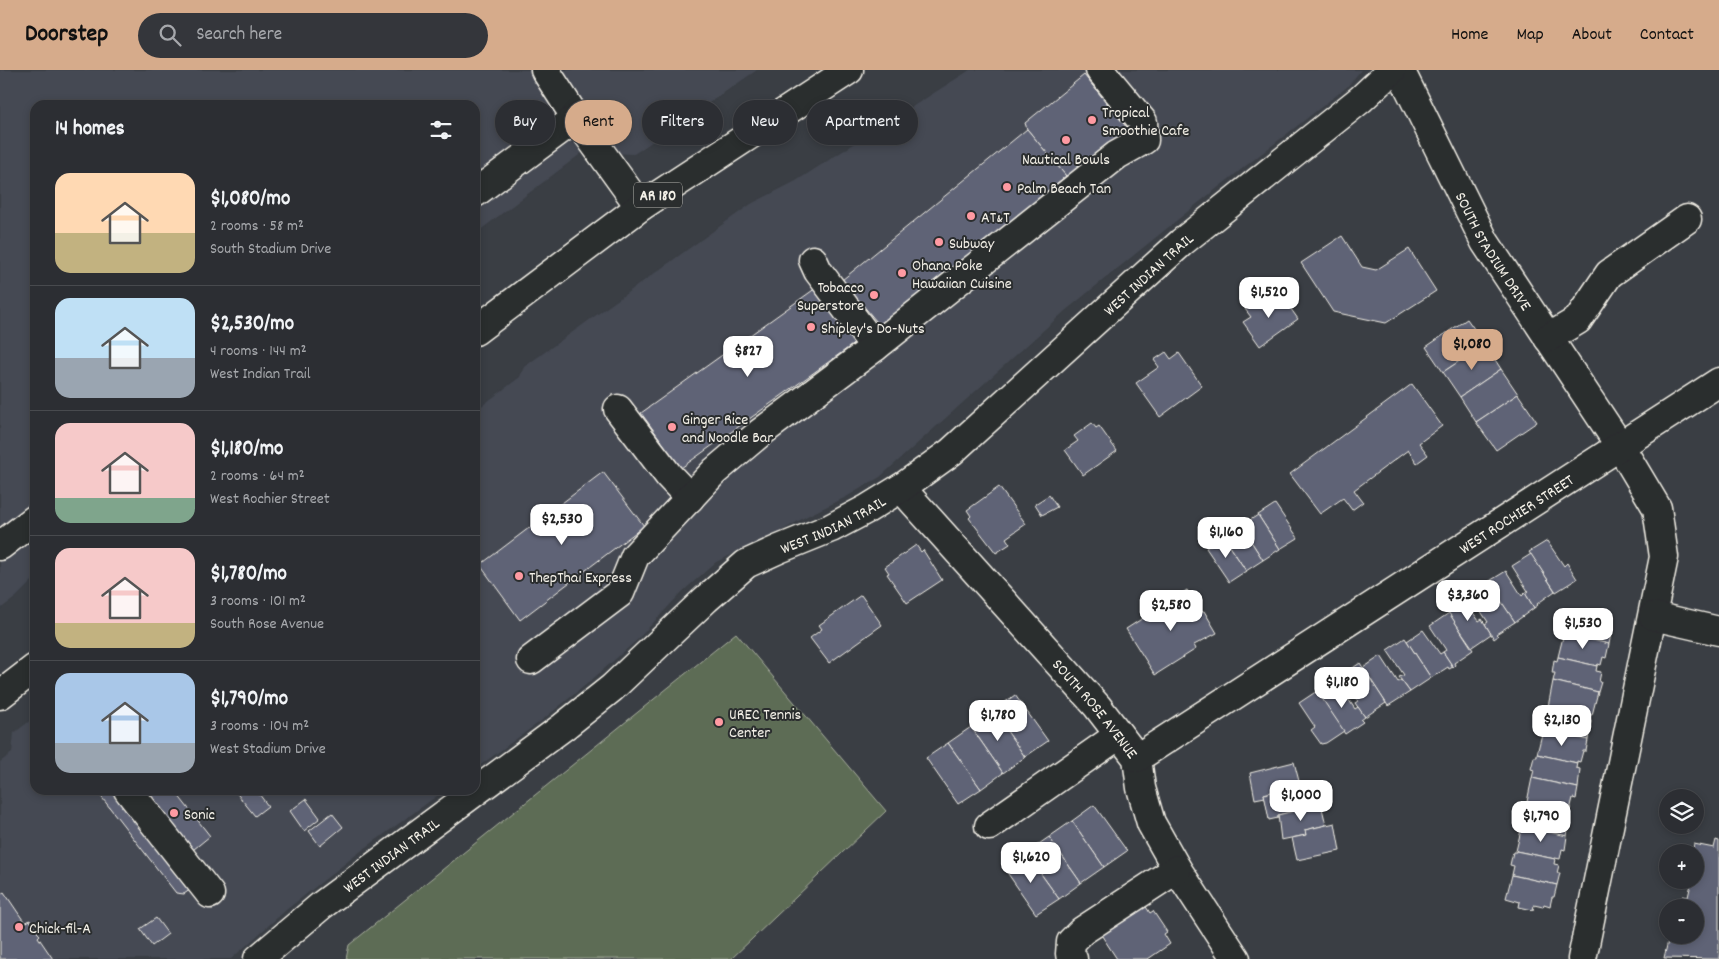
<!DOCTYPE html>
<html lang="en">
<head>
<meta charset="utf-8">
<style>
	:root { --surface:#2c2e33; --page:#34363b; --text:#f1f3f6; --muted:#a6a8ac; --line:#484a4e; --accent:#d6ab8b }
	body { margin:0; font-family:Dekko,sans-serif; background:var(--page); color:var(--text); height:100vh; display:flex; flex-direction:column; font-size:19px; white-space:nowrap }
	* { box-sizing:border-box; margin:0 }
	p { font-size:16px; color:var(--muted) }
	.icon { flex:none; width:28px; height:28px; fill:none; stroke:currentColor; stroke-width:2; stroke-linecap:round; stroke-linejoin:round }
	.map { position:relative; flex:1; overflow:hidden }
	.drawer { position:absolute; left:30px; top:30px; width:450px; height:695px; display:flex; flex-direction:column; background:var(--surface); border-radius:15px; box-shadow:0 2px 8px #0003,0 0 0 1px var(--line) }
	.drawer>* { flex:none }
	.top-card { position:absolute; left:495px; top:30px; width:475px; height:45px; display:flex; gap:10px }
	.tools { position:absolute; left:1659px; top:719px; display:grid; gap:10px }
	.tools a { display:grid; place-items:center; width:45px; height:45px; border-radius:50%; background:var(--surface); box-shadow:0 2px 8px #0003,0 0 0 1px var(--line); font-size:25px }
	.price { position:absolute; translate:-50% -42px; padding:0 11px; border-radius:10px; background:#fff; color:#222; font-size:16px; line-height:32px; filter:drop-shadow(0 1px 2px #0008) }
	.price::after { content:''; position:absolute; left:50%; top:30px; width:15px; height:11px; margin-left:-8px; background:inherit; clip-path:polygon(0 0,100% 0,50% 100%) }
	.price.active { background:var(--accent); color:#111 }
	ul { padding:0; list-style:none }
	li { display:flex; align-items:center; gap:15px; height:125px; padding:0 25px }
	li+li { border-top:1px solid var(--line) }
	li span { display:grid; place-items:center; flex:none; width:140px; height:100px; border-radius:15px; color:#555 }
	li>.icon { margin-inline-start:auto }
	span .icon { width:60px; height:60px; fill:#fffc; stroke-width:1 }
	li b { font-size:21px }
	h2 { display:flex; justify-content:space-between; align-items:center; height:60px; padding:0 25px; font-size:21px }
	.pill { padding:0 18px; border-radius:22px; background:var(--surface); box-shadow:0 2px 8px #0003,0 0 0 1px var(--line); font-size:18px; line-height:45px }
	.pill.active { background:var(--accent); color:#111 }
	header { display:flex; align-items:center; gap:30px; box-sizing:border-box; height:70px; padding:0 25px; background:var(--accent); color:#111 }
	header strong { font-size:24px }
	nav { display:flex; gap:28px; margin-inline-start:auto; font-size:18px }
	.search { width:350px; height:45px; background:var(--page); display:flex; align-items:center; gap:12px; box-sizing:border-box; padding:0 18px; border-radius:28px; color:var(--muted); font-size:19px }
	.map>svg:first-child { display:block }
	.built { fill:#454953 }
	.green { fill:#5d6c54; stroke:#a8ae9e }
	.building { fill:#5f6476; stroke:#f4f1e8 }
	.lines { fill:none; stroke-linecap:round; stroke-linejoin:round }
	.minor-casing { stroke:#f4f1e8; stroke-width:31 }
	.major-casing { stroke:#f4f1e8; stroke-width:31 }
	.minor { stroke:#2a2d2e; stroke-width:28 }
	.major { stroke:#2a2d2e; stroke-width:28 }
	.poi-dot { fill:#ff9aa2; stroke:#2a2d2e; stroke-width:2 }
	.labels { text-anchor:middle; stroke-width:4; stroke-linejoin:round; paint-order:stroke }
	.shield { fill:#2a2d2e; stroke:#b7b6b0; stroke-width:1 }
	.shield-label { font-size:15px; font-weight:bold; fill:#f4f1e8 }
	.poi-label { font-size:16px; fill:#f4f1e8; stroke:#2a2d2e; text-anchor:start }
	.street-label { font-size:16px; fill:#f4f1e8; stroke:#2a2d2e }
</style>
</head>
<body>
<header>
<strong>Doorstep</strong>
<div class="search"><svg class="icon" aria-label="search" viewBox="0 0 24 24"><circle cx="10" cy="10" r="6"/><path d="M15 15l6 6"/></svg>Search here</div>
<nav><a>Home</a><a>Map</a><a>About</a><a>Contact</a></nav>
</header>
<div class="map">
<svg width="1719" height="889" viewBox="0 0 1719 889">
	<rect width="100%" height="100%" fill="#3a3e44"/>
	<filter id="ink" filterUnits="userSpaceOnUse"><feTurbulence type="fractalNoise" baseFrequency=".02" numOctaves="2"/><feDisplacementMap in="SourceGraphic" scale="10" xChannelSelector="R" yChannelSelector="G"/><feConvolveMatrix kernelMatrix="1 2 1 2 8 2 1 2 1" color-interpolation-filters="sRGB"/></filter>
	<g filter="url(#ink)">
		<g class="built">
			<polygon points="0,0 757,0 634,84 583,82 475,164 475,35 35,35 35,508 15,528 0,539"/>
			<polygon points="970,0 1361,0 1347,17 1197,134 1065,241 880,407 846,427 807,446 778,463 716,492 682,522 637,570 588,613 541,651 475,699 475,341 520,307 524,297 751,134 796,111"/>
			<polygon points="35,647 35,720 445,720 357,784 286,840 231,889 0,889 0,692 12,683 14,663"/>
		</g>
		<polygon class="green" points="736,563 886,741 731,889 346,889 349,875"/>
		<g class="building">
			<polygon points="1084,5 1128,59 1070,107 1066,106 1027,59 1025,53"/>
			<polygon points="1027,59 1066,106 881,257 842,210"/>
			<polygon points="1342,166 1362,197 1376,200 1409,179 1436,221 1386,253 1333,242 1301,193"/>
			<polygon points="816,218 855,273 681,398 641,343"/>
			<polygon points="1281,225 1298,249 1260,276 1243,252 1251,247 1245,239 1262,227 1267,235"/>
			<polygon points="1467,249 1485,274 1443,302 1426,277"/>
			<polygon points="1485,274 1501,299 1460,327 1443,302"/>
			<polygon points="1166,282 1171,289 1179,283 1202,316 1160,347 1136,313 1159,297 1154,290"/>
			<polygon points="1501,299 1518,324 1476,352 1460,327"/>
			<polygon points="1412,314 1442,356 1419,373 1428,385 1417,393 1408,380 1354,420 1363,432 1352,440 1343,428 1320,444 1290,404"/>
			<polygon points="1518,324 1537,352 1496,380 1476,352"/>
			<polygon points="1092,353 1096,358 1099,356 1117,381 1083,405 1065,380 1078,371 1074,366"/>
			<polygon points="603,402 644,456 520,550 480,495"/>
			<polygon points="999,417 1026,454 1006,468 1010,474 996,483 969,448 971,446 967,440"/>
			<polygon points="1049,425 1057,437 1042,445 1035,434"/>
			<polygon points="1275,434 1298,468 1280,479 1258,445"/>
			<polygon points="1258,445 1280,479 1263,490 1241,456"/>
			<polygon points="1241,456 1263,490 1246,501 1224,467"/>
			<polygon points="1224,467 1246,501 1229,512 1206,478"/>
			<polygon points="1547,471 1564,496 1567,493 1577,509 1556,522 1529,482"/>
			<polygon points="916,475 921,482 923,480 942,510 907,533 887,504 889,503 885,497"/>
			<polygon points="1531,484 1555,521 1537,534 1538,535 1534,538 1525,523 1528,521 1512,496"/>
			<polygon points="1506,501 1522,526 1525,523 1534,538 1515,552 1488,512"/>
			<polygon points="1491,516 1515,552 1496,564 1498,566 1494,569 1485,554 1488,552 1472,528"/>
			<polygon points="1187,520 1201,542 1204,541 1217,563 1194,575 1196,579 1155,605 1126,559"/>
			<polygon points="861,525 882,555 829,593 810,568 822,559 819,555"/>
			<polygon points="1462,527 1479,551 1482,549 1491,564 1472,577 1445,538"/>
			<polygon points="1569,539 1608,548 1607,554 1611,555 1609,564 1611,564 1609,574 1564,563 1565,555 1562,554 1565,542 1568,542"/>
			<polygon points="1449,543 1473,580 1454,593 1455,595 1453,597 1443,582 1446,580 1430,556"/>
			<polygon points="1423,560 1440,584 1443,582 1453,597 1449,599 1448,597 1431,608 1407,571"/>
			<polygon points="1564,563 1609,574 1606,588 1603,587 1601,595 1598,594 1597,596 1558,587"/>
			<polygon points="1405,568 1431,608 1410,622 1399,607 1404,605 1387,580"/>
			<polygon points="1381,586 1398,612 1401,610 1410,622 1388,636 1363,598"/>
			<polygon points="1558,587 1597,596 1596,601 1601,602 1599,612 1601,612 1598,622 1553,611 1555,603 1552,603 1554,590 1557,591"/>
			<polygon points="1360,593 1386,633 1365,647 1355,633 1358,631 1341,606"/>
			<polygon points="1553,611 1598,622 1592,645 1548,637"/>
			<polygon points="1338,614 1355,639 1358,637 1365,647 1361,650 1363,652 1345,664 1320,626"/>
			<polygon points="1317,621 1344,661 1326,673 1321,674 1311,660 1315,657 1299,633"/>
			<polygon points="1015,625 1048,671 1025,687 993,641"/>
			<polygon points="1548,637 1587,646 1586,650 1591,651 1588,670 1543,660 1544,652 1541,651 1544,639 1547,639"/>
			<polygon points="993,641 1025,687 1003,703 971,657"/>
			<polygon points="971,657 1003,703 981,719 948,673"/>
			<polygon points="1543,660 1588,670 1586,681 1583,681 1580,692 1577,691 1577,693 1537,684"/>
			<polygon points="948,673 981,719 958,734 926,688"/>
			<polygon points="1537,684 1577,693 1576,698 1580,699 1578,718 1532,708 1534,700 1531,699 1534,687 1537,687"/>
			<polygon points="1294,692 1300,715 1264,724 1265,727 1255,729 1250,703"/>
			<polygon points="1532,708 1578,718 1576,729 1573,728 1570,740 1567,739 1566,741 1527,732"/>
			<polygon points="1308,713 1314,736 1278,745 1278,748 1269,750 1264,724"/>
			<polygon points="96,720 119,720 194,817 184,824 176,823"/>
			<polygon points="138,720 174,720 210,766 188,784"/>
			<polygon points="234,720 256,720 268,736 255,746"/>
			<polygon points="306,729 320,748 304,761 290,741"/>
			<polygon points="1527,732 1566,741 1565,746 1570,747 1567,766 1522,756 1523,749 1521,748 1524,735 1526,735"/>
			<polygon points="1321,734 1326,755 1305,760 1306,765 1281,770 1278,745"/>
			<polygon points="1094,735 1127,781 1104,797 1072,751"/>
			<polygon points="332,743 343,757 320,776 309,761"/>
			<polygon points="1072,751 1104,797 1081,813 1049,767"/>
			<polygon points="1335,753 1340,781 1297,790 1292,768 1306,765 1305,760"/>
			<polygon points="1522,756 1567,766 1565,780 1562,779 1560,789 1555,788 1555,789 1516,781"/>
			<polygon points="1049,767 1081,813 1059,829 1026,783"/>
			<polygon points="1716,770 1719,771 1719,889 1664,888 1668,871 1678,873 1679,865 1695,865 1695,853 1697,854 1701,840 1695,839 1695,838 1681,836 1683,826 1688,827 1691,814 1680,812 1680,810 1695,810 1695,796 1697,784 1692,782 1694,774 1714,778"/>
			<polygon points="1516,781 1555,789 1554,794 1559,795 1557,803 1560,803 1557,815 1512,805 1514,796 1510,795 1513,782 1516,782"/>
			<polygon points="1026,783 1059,829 1036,844 1004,798"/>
			<polygon points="1512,805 1557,815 1554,827 1552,827 1550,836 1544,834 1543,837 1534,835 1533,840 1519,837 1520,832 1506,828"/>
			<polygon points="4,822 25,853 30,850 32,854 34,853 39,860 37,862 40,865 38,867 53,889 0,889 0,825"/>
			<polygon points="1141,829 1150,843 1153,841 1167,862 1164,864 1170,874 1148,889 1117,889 1100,863"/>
			<polygon points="156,848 168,864 152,876 140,859"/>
		</g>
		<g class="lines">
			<defs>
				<g id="minor">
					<polyline points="545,0 576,48 640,137"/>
					<path id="s1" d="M 1400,0 L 1485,172 L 1620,376 L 1657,438 L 1664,487 L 1582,889"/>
					<polyline points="475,123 576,48"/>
					<polyline points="813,190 818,201 875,277"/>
					<polyline points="1548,268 1578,250 1609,204 1687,149"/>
					<polyline points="618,339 669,406 690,428"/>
					<path id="s2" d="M 901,418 L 1097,636 L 1137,688 L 1141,718 L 1151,753 L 1177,799 L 1236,889"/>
					<polyline points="0,476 35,449"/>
					<polyline points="1653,546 1719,561"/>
					<polyline points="531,590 620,523 635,486 715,401 760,363 875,277 1117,85 1144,70 1143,52 1100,0"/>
					<path id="s3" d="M 1137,688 L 1719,312"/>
					<polyline points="128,720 210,824"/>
					<polyline points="989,756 1119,665"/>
					<path id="s4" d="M 258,889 L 322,835 L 563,657 L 612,618 L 706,529 L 746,494 L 779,479 L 831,458 L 867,439 L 901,418 L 951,382 L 1182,172 L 1361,29 L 1392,0"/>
					<polyline points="1073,889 1070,884 1071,872 1082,861 1177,799"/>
				</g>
				<g id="major">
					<polyline points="475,261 640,137 849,0"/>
					<polyline points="0,625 35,598"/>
				</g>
			</defs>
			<use href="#minor" class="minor-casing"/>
			<use href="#major" class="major-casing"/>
			<use href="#minor" class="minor"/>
			<use href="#major" class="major"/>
		</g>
	</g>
	<g class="poi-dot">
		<circle cx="1092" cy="50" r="5"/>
		<circle cx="1066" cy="70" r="5"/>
		<circle cx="1007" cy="117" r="5"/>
		<circle cx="971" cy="146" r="5"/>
		<circle cx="939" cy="172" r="5"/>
		<circle cx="902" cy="203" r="5"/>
		<circle cx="874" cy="225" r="5"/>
		<circle cx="811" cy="257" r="5"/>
		<circle cx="672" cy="357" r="5"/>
		<circle cx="519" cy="506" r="5"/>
		<circle cx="719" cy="652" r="5"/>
		<circle cx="174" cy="743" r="5"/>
		<circle cx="19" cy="857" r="5"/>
	</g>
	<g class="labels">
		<rect class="shield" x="634" y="112.5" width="48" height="25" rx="4"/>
		<g class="shield-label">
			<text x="658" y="130">AR 180</text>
		</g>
		<g class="poi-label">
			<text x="1102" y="47">Tropical<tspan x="1102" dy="18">Smoothie Cafe</tspan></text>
			<text x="1066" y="94" text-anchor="middle">Nautical Bowls</text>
			<text x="1017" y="123">Palm Beach Tan</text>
			<text x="981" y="152">AT&amp;T</text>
			<text x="949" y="178">Subway</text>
			<text x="912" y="200">Ohana Poke<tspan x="912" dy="18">Hawaiian Cuisine</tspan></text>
			<text x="864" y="222" text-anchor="end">Tobacco<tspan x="864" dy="18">Superstore</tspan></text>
			<text x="821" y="263">Shipley's Do-Nuts</text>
			<text x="682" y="354">Ginger Rice<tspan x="682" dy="18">and Noodle Bar</tspan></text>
			<text x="529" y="512">ThepThai Express</text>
			<text x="729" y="649">UREC Tennis<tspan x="729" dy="18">Center</tspan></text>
			<text x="184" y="749">Sonic</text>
			<text x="29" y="863">Chick-fil-A</text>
		</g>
		<g class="street-label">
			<text dy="6" stroke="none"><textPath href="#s1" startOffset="204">SOUTH STADIUM DRIVE</textPath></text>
			<text dy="6" stroke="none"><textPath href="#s4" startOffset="1129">WEST INDIAN TRAIL</textPath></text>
			<text dy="6" stroke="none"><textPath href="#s3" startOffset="451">WEST ROCHIER STREET</textPath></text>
			<text dy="6" stroke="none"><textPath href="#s4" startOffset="724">WEST INDIAN TRAIL</textPath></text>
			<text dy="6" stroke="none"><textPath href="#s2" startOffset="294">SOUTH ROSE AVENUE</textPath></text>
			<text dy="6" stroke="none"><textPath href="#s4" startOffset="169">WEST INDIAN TRAIL</textPath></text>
		</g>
	</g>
</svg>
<div class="tools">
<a><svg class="icon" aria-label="layers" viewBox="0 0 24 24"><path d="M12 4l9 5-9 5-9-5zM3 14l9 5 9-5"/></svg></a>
<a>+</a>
<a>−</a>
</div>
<b class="price" style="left:1269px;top:249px">$1,520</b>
<b class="price active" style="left:1472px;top:301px">$1,080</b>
<b class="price" style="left:748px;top:308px">$827</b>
<b class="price" style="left:562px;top:476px">$2,530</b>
<b class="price" style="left:1226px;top:489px">$1,160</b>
<b class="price" style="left:1468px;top:552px">$3,360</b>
<b class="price" style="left:1171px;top:562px">$2,580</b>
<b class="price" style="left:1583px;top:580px">$1,530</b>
<b class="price" style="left:1342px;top:639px">$1,180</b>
<b class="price" style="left:998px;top:672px">$1,780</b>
<b class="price" style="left:1562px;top:677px">$2,130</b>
<b class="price" style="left:1301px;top:752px">$1,000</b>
<b class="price" style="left:1541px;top:773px">$1,790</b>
<b class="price" style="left:1031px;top:814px">$1,620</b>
<div class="top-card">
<a class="pill">Buy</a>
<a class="pill active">Rent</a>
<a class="pill">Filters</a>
<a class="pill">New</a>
<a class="pill">Apartment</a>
</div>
<section class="drawer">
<h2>14 homes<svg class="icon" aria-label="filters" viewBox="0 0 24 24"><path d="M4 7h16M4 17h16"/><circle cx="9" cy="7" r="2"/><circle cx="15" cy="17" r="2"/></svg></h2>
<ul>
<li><span style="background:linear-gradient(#ffd9b3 60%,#c2b280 0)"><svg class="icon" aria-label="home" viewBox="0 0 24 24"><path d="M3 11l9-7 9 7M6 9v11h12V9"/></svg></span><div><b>$1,080/mo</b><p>2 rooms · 58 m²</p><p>South Stadium Drive</p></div></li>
<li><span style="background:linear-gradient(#bfe0f5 60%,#9aa5b1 0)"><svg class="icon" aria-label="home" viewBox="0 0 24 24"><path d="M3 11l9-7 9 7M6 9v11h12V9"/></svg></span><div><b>$2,530/mo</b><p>4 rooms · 144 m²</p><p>West Indian Trail</p></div></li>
<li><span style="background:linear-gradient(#f6c9c9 75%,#7fa58c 0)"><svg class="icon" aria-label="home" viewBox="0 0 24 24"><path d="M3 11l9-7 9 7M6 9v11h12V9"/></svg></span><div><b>$1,180/mo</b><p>2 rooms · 64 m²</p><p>West Rochier Street</p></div></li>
<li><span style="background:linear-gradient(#f6c9c9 75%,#c2b280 0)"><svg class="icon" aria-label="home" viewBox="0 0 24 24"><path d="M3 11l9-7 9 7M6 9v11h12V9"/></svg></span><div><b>$1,780/mo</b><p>3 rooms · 101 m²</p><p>South Rose Avenue</p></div></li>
<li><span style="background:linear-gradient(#a9c7e8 70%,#9aa5b1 0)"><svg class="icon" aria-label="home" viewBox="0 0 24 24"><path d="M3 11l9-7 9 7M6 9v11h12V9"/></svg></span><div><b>$1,790/mo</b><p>3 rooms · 104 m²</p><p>West Stadium Drive</p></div></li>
</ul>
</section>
</div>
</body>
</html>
